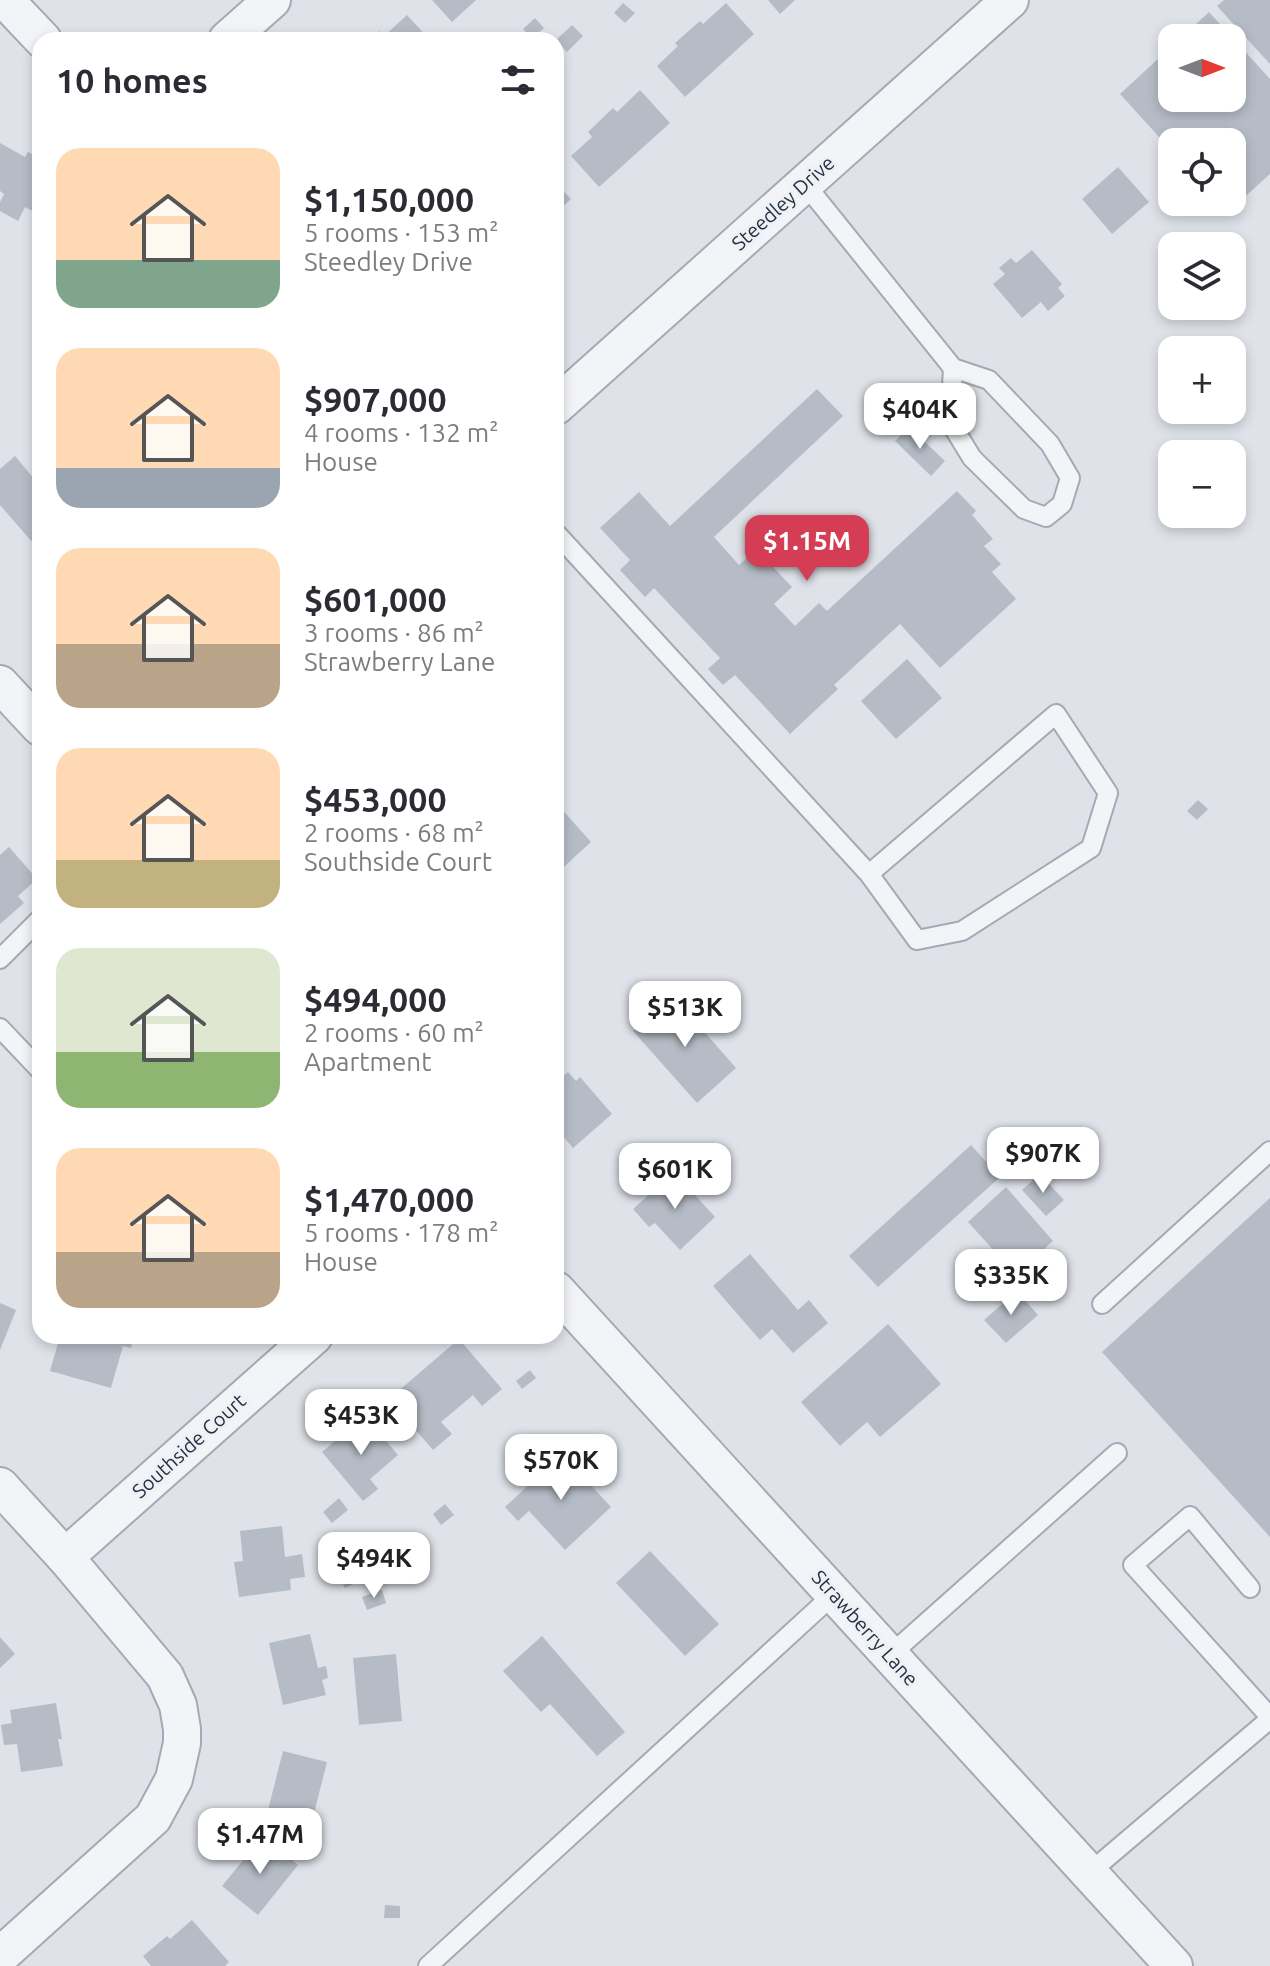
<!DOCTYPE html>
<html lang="en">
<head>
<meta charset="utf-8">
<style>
	:root { --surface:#fff; --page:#f2f2f3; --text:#2b2b33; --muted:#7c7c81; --accent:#d53d54 }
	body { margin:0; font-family:Ubuntu,sans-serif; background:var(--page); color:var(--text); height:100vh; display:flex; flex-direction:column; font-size:30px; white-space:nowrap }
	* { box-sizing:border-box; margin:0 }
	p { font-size:26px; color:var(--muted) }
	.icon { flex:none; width:44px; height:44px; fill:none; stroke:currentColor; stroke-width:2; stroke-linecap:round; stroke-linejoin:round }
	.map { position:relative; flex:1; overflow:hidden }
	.sheet { position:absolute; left:32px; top:32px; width:532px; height:1312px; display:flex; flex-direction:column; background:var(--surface); border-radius:24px; box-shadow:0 4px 12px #0003 }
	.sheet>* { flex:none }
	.needle { width:52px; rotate:90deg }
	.buttons { position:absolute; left:1158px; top:24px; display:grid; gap:16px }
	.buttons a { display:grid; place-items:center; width:88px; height:88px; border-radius:16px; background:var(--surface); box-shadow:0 4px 12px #0003; font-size:40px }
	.price { position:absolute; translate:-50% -68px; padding:0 18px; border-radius:16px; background:#fff; color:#222; font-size:26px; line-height:52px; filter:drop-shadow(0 2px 4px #0008) }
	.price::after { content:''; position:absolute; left:50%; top:48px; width:24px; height:18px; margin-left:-12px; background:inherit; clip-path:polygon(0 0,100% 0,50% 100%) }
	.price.on { background:var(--accent); color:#fff }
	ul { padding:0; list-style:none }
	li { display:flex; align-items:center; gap:24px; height:200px; padding:0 24px }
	li span { display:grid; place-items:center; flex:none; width:224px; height:160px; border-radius:24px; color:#555 }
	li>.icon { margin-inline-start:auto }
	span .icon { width:96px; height:96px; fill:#fffc; stroke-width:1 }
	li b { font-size:34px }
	h2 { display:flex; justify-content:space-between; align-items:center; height:96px; padding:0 24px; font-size:34px }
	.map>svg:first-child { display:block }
	.building { fill:#b6bcc6 }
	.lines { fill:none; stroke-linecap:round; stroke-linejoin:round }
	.lane-casing { stroke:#a4aab3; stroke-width:22 }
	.street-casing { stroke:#a4aab3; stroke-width:40 }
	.lane { stroke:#f2f4f7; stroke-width:18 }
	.street { stroke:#f2f4f7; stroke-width:36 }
	.labels { text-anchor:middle; stroke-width:6; stroke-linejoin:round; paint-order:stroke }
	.street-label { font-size:20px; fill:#273041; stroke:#eef2f6 }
</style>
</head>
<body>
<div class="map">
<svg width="1270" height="1966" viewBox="0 0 1270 1966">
	<rect width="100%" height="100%" fill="#dfe3e9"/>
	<g class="building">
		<polygon points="432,0 476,0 452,22"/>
		<polygon points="768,0 795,0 780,14"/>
		<polygon points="1224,0 1270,0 1270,64 1217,6"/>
		<polygon points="623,3 635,13 625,23 614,13"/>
		<polygon points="726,3 754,34 685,97 657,66 678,46 675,43 700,21 703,24"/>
		<polygon points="1209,12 1270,79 1270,174 1228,212 1219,202 1232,202 1232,142 1172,142 1172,151 1120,94 1172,46 1172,98 1232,98 1232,38 1181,38"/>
		<polygon points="407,15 430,40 369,40 379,31 384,36"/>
		<polygon points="535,18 544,28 532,39 523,29"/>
		<polygon points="572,25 583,36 567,52 556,40"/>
		<polygon points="640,90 670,123 599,187 571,156 592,137 588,132 613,108 617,112"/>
		<polygon points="0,143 25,157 28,152 40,158 40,215 25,207 18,221 0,211 0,202 4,194 0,191"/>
		<polygon points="1118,167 1149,202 1112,234 1082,199"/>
		<polygon points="556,183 571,199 556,213"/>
		<polygon points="1032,250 1062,284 1058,288 1065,296 1048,311 1041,302 1022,318 993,284 1005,274 999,268 1006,262 1011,258 1016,263"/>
		<polygon points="817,389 843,416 714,537 739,565 756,549 792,587 774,604 795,626 819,603 827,611 957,491 976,511 972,515 993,539 984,546 1001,564 992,572 1016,599 940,668 900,624 834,685 838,689 790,734 735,675 723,685 708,669 720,658 654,588 645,597 620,570 630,560 600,528 639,492 670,526"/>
		<polygon points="909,427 945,461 931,476 895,441"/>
		<polygon points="15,456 35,480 40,476 40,551 0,505 0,469"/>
		<polygon points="907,659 942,698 896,739 861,701"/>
		<polygon points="1198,800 1208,809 1197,820 1187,811"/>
		<polygon points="559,806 591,842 556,874 556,808"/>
		<polygon points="9,847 37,879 18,896 24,903 0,924 0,855"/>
		<polygon points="673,996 736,1068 697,1103 633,1031"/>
		<polygon points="568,1072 576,1081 580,1077 612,1114 573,1148 556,1128 556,1082"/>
		<polygon points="971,1145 1000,1177 878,1287 849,1256"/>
		<polygon points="674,1172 715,1217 680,1250 655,1223 649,1227 633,1209"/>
		<polygon points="1040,1174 1064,1200 1046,1216 1022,1190"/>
		<polygon points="1006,1187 1053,1241 1016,1275 968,1222"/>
		<polygon points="1270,1198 1270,1537 1102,1352"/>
		<polygon points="750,1254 798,1310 809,1300 828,1323 793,1353 772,1329 760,1340 713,1286"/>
		<polygon points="1017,1291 1038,1315 1006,1343 984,1320"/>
		<polygon points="0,1303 16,1310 0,1350"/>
		<polygon points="888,1324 941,1384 880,1437 867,1422 840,1446 801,1402"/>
		<polygon points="60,1336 134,1336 131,1348 123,1346 111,1388 50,1371"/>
		<polygon points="459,1339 502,1389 482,1406 473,1395 441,1422 452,1434 433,1450 389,1399"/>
		<polygon points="530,1370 536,1378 522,1389 516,1381"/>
		<polygon points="365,1416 398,1455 370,1479 378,1489 363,1501 322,1452"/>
		<polygon points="562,1454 611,1507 565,1550 529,1511 518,1521 505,1507"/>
		<polygon points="339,1498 348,1510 332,1523 323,1512"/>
		<polygon points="445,1504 454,1515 441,1525 433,1514"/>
		<polygon points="282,1526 285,1557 302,1554 305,1577 290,1579 291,1590 239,1597 234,1562 243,1561 240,1531"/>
		<polygon points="362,1534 380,1571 345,1588 326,1552"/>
		<polygon points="650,1551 719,1624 685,1656 616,1583"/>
		<polygon points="382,1590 386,1603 367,1610 362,1597"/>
		<polygon points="310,1634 318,1668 326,1666 328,1678 322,1680 326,1695 283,1705 269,1643"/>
		<polygon points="542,1636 625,1732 597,1756 550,1704 541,1712 503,1671"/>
		<polygon points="0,1637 15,1654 0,1668"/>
		<polygon points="396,1654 402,1721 359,1725 353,1658"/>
		<polygon points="56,1703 62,1739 58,1739 63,1766 21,1772 17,1744 4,1745 1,1725 12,1723 10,1710"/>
		<polygon points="283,1751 327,1762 311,1825 267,1814"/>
		<polygon points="263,1836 298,1865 258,1915 222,1886"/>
		<polygon points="385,1905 400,1906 400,1918 384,1918"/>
		<polygon points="192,1920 229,1962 225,1966 151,1966 143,1956 167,1936 170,1939"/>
	</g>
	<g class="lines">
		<defs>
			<g id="lane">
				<polyline points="805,184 953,368 989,380 1050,444 1070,478 1062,504 1046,517 1024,509 972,458 950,422 953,368"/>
				<polyline points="556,533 869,874 1056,714 1108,793 1091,848 962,931 917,940 869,874"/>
				<polyline points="0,959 40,919"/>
				<polyline points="0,1028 40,1070"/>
				<polyline points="1102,1304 1270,1151"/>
				<polyline points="1250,1588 1190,1516 1133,1565 1270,1717"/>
				<polyline points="890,1655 1117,1453"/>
				<polyline points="1089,1873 1270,1719"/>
				<polyline points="428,1966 834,1594"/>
			</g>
			<g id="street">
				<polyline points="5,0 43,40"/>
				<polyline points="227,40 272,0"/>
				<polyline points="556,406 1010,0"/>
				<polyline points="0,684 40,727"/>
				<polyline points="556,1290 1174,1966"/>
				<polyline points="0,1486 65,1557 165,1676 178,1705 182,1729 182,1743 174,1779 153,1818 0,1956"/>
				<polyline points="65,1557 314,1336"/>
			</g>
		</defs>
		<use href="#lane" class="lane-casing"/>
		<use href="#street" class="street-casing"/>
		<use href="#lane" class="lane"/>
		<use href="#street" class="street"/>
	</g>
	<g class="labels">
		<g class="street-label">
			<text transform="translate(783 203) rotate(-42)" y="7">Steedley Drive</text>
			<text transform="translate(189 1446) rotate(-42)" y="7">Southside Court</text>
			<text transform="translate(865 1628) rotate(48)" y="7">Strawberry Lane</text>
		</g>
	</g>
</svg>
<div class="buttons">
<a><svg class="needle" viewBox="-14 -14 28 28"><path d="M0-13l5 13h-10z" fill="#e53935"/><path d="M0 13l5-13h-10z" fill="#7c7c81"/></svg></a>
<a><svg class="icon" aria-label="locate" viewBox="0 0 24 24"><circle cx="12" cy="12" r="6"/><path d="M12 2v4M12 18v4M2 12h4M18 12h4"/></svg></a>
<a><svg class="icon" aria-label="layers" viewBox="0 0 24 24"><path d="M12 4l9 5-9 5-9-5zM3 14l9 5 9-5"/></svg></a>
<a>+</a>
<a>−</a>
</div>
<b class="price" style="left:920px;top:451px">$404K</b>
<b class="price on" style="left:807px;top:583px">$1.15M</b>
<b class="price" style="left:685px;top:1049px">$513K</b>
<b class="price" style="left:1043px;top:1195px">$907K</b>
<b class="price" style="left:675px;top:1211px">$601K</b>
<b class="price" style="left:1011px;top:1317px">$335K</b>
<b class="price" style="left:361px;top:1457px">$453K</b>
<b class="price" style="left:561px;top:1502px">$570K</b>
<b class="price" style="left:374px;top:1600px">$494K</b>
<b class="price" style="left:260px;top:1876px">$1.47M</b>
<section class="sheet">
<h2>10 homes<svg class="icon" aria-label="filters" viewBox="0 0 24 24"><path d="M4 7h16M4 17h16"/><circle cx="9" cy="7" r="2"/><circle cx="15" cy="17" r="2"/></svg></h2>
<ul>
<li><span style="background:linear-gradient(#ffd9b3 70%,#7fa58c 0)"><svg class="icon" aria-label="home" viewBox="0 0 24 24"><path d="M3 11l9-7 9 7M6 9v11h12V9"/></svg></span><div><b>$1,150,000</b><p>5 rooms · 153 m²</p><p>Steedley Drive</p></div></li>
<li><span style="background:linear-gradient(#ffd9b3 75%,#9aa5b1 0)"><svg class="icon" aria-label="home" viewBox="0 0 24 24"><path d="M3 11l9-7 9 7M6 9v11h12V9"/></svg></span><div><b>$907,000</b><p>4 rooms · 132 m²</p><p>House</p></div></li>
<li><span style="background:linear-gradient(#ffd9b3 60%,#b9a48a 0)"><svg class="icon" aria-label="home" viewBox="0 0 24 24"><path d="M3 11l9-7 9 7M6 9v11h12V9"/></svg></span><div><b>$601,000</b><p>3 rooms · 86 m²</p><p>Strawberry Lane</p></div></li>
<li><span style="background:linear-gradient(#ffd9b3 70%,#c2b280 0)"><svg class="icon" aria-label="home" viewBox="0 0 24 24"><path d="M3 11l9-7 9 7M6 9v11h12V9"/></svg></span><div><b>$453,000</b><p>2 rooms · 68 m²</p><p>Southside Court</p></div></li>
<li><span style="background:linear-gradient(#dfe7d0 65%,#8fb573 0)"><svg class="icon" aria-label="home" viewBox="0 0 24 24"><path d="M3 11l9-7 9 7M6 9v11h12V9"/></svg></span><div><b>$494,000</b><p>2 rooms · 60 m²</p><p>Apartment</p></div></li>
<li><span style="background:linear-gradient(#ffd9b3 65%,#b9a48a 0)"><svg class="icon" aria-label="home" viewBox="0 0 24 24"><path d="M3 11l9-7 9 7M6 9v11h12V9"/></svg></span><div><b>$1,470,000</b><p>5 rooms · 178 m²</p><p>House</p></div></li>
</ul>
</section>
</div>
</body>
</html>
